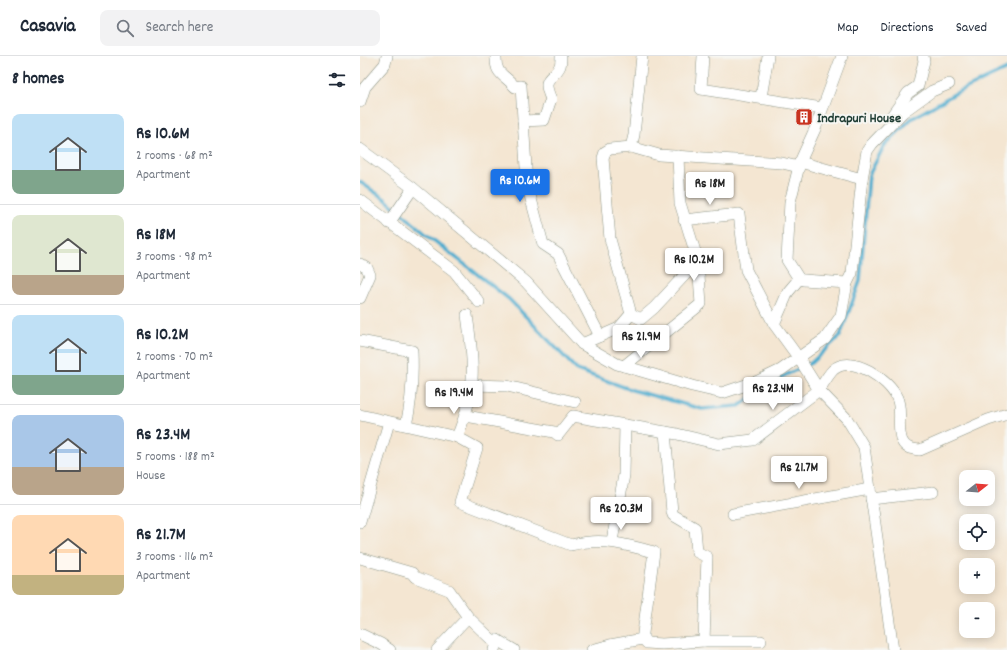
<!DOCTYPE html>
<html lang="en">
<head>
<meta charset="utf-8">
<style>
	:root { --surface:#fff; --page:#f2f2f3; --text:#1f2937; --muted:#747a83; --line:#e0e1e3; --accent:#1a73e8 }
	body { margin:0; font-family:Dekko,sans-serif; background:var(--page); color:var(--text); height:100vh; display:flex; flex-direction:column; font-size:15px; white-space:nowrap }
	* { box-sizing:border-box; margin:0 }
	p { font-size:13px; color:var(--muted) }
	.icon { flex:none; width:22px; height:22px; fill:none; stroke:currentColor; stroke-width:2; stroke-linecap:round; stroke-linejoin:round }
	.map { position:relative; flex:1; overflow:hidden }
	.details { display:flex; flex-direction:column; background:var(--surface); width:360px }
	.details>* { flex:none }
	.needle { width:26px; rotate:73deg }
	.fabs { position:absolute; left:599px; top:414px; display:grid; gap:8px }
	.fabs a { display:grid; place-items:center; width:36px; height:36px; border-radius:8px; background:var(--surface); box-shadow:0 2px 10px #0003; font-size:20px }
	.price { position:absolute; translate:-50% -34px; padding:0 9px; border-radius:4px; background:#fff; color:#222; font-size:13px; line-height:26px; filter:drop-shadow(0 1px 2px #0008) }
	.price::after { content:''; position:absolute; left:50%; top:24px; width:12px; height:9px; margin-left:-6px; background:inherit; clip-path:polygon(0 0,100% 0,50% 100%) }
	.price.active { background:var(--accent); color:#fff }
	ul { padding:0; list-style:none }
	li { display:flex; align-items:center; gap:12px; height:100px; padding:0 12px }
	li+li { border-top:1px solid var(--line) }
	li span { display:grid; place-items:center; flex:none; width:112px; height:80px; border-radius:8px; color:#555 }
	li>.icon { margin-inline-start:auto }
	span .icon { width:48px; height:48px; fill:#fffc; stroke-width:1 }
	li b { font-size:17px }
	h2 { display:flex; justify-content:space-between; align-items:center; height:48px; padding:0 12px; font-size:17px }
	header { display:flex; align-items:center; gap:24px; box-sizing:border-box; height:56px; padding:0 20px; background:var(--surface); border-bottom:1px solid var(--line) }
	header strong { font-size:19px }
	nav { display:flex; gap:22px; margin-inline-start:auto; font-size:14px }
	.search { width:280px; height:36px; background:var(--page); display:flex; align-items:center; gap:10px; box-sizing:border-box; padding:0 14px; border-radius:8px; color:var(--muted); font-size:15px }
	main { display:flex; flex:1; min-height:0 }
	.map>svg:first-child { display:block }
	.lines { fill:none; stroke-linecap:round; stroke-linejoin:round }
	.stream { stroke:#50adcf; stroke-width:3.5 }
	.minor-casing { stroke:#8a9283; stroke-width:12 }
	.minor { stroke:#fff; stroke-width:11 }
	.labels { text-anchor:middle; stroke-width:4; stroke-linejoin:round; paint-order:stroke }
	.poi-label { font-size:14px; font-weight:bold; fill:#1f3d34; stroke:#f6f6f2; text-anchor:start }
</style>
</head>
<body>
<header>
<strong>Casavia</strong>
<div class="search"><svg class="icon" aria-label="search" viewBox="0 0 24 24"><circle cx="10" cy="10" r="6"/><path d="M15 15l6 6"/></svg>Search here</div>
<nav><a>Map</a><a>Directions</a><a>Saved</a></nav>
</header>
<main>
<section class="details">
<h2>8 homes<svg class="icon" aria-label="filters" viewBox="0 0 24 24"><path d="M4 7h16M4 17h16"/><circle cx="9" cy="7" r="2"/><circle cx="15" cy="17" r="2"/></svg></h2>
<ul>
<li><span style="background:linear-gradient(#bfe0f5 70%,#7fa58c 0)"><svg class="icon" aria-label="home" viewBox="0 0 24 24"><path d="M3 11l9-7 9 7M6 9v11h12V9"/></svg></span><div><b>Rs 10.6M</b><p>2 rooms · 68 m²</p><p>Apartment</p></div></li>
<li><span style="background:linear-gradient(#dfe7d0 75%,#b9a48a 0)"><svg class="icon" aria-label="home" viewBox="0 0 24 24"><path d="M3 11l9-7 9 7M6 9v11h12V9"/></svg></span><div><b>Rs 18M</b><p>3 rooms · 98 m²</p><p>Apartment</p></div></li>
<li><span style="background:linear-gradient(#bfe0f5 75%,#7fa58c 0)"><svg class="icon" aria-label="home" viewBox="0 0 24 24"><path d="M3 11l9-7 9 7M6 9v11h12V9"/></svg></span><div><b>Rs 10.2M</b><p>2 rooms · 70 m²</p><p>Apartment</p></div></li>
<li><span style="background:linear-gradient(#a9c7e8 65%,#b9a48a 0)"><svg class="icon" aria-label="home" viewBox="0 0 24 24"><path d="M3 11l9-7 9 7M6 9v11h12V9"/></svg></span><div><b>Rs 23.4M</b><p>5 rooms · 188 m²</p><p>House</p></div></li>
<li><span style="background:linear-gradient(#ffd9b3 75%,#c2b280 0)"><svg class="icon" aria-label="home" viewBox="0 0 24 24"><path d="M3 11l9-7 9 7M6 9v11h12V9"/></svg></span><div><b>Rs 21.7M</b><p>3 rooms · 116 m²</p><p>Apartment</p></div></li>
</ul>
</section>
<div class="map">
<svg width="647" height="594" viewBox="0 0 647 594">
	<rect width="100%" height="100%" fill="#f6f6f2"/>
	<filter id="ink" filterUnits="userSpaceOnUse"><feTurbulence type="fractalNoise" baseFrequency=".025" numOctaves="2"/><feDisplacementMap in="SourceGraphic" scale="8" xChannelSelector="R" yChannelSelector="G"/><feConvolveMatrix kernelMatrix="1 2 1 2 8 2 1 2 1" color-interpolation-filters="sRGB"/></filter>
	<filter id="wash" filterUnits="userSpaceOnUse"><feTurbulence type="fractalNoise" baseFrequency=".012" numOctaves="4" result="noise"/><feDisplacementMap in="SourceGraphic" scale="16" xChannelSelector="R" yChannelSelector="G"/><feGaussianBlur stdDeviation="0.9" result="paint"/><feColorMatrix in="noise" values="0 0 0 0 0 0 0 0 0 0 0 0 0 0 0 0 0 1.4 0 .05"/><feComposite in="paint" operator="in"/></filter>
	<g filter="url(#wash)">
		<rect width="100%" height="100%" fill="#f4e6d2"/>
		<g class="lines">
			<polyline class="stream" points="0,126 25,143 67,179 149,243 217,314 272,334 342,353 379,350 413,325 451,307 480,280 500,225 509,119 524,90 551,63 596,37 647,13"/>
		</g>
	</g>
	<g filter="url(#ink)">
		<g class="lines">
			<defs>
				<g id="minor">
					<path d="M 136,0 C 135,20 145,18 155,31 L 161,30 L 167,128 L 183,188 L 198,198 L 240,280"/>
					<polyline points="343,0 341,33 462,52"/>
					<polyline points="401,41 408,0"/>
					<polyline points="0,46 5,31 25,8 27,0"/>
					<polyline points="531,61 548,37 558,30 564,5 563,0"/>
					<path d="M 163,65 L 184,64 L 191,43 C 180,19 194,24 200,10 C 201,7 201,3 201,0"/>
					<polyline points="271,91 274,79 282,0"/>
					<polyline points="0,93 53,132 166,226 222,288 257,308 332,330 362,337 398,325 421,314 465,283 481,260 487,227 492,217 502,123"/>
					<polyline points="440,106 502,123 507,95 512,88 543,56 572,35 589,28"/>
					<polyline points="0,144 94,215 119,246"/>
					<path d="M 324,164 L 379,158 L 386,214 L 414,268 L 438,301 L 459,334 C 463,328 468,319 473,314 C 492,297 529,324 537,342 C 543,355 536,371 542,385 C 546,393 552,393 560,394 L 628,364 L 647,358"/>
					<polyline points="29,167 53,132"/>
					<polyline points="0,208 7,212 10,219 0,242"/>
					<polyline points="439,223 443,224 487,227"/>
					<polyline points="271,258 250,183 243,102 245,96 250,93 271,91 299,99 422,107 439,111"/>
					<polyline points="414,268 428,236 439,223 427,204 430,146 440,106 455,73 482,0"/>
					<path d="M 0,285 L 52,295 C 53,320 52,345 46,369"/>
					<polyline points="222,288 259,272 271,258 281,263 294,252 338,205 320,147 318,100"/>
					<polyline points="264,310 341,248 338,205"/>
					<polyline points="113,329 147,330 215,346"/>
					<path d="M 0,359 L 97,381 C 117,332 114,310 107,259"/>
					<polyline points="106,360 194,376 198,379 213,360 317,378 359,388 393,384 459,334 487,363 504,391 533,594"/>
					<polyline points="305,376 312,456 313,459 335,472 337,496 347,501 344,585"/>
					<path d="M 97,381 L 117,392 L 100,446 L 211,489 C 244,481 262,488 294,496 L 283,577 L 283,583 L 287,587 L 302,588 L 344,585 L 401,585"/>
					<polyline points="511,443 573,436"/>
					<polyline points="373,458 510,433"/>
					<polyline points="0,466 29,366"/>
					<polyline points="252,485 264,419 265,369"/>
					<polyline points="0,502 52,517 55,521 89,534 108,561 132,584 137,584 154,594"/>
					<polyline points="0,578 21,588 30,594"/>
					<polyline points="77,594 108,561"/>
					<polyline points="134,594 137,584"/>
					<polyline points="232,594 250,589 283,583"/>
				</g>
			</defs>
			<use href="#minor" class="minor-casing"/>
			<use href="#minor" class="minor"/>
		</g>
	</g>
	<defs>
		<symbol id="building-square" viewBox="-11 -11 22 22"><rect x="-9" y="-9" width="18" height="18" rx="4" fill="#c8321e" stroke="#f6f6f2"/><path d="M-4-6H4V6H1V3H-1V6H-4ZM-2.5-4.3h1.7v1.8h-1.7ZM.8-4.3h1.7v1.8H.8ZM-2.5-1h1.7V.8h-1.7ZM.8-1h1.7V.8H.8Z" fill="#fff"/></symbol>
	</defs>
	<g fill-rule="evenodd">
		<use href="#building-square" x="434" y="51" width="20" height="20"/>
	</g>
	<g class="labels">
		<g class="poi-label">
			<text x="457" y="66">Indrapuri House</text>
		</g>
	</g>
</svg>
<div class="fabs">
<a><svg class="needle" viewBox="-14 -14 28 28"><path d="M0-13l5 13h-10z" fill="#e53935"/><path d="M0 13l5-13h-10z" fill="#747a83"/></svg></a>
<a><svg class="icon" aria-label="locate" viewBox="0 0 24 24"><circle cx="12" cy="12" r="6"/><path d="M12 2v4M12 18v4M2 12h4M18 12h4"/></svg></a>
<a>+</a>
<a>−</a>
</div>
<b class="price active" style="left:160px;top:147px">Rs 10.6M</b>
<b class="price" style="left:350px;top:150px">Rs 18M</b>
<b class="price" style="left:334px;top:226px">Rs 10.2M</b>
<b class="price" style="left:281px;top:303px">Rs 21.9M</b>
<b class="price" style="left:413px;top:355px">Rs 23.4M</b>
<b class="price" style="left:94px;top:359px">Rs 19.4M</b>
<b class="price" style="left:439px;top:434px">Rs 21.7M</b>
<b class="price" style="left:261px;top:475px">Rs 20.3M</b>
</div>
</main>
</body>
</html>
